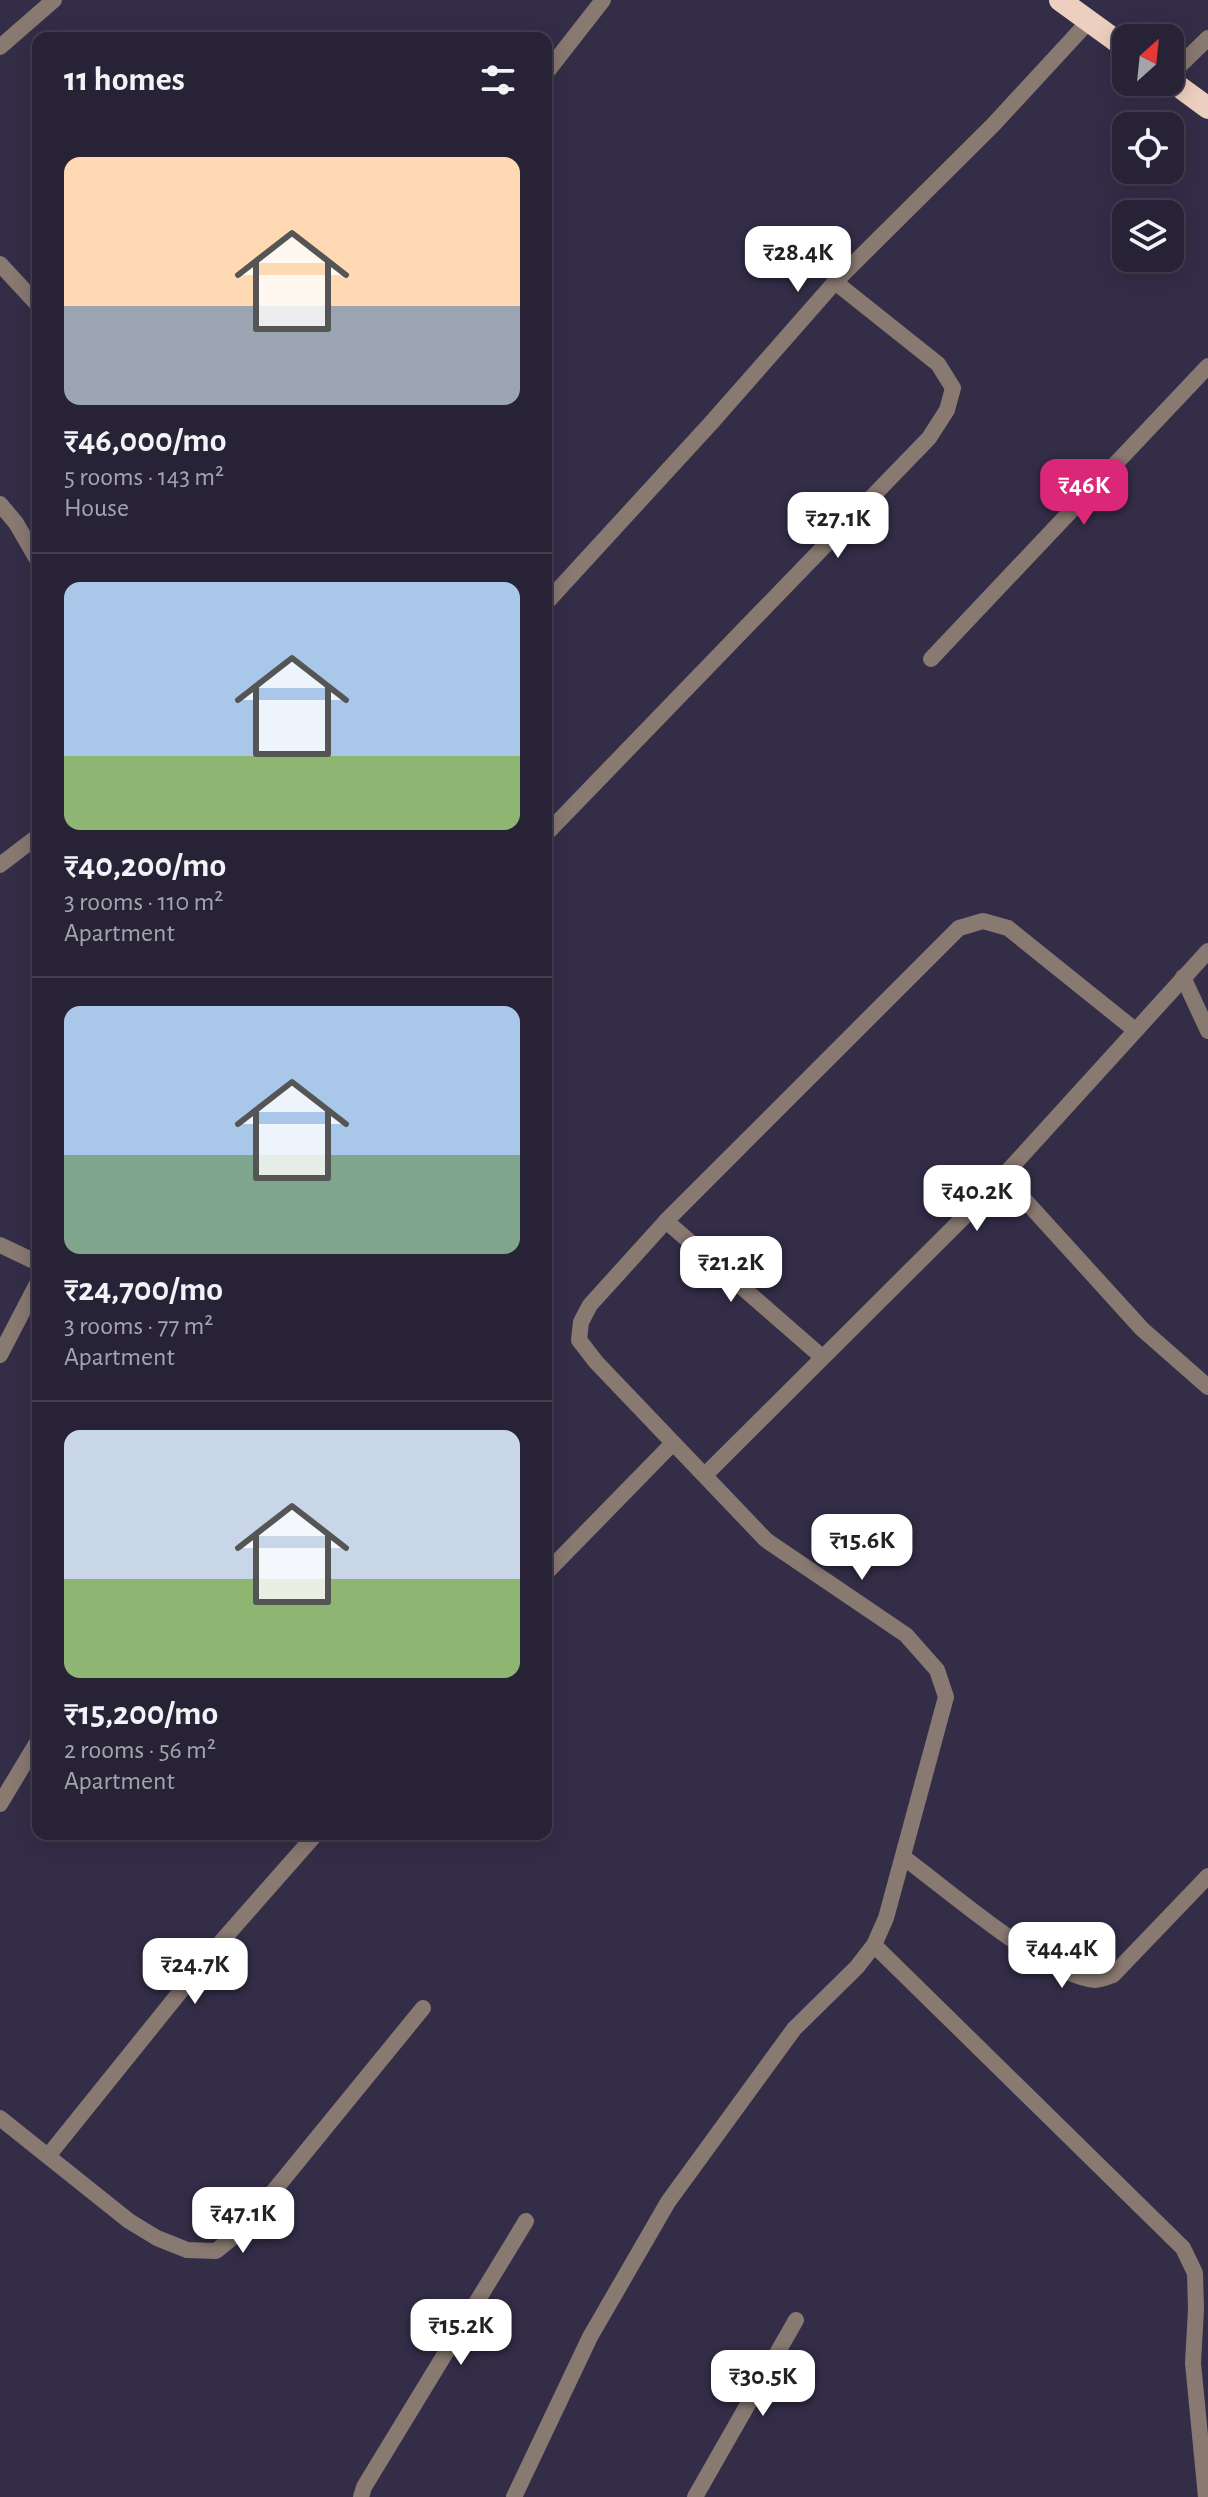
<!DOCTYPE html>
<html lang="en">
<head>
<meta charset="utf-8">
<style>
	:root { --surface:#272236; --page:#332f42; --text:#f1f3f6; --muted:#a4a4ad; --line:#433f51; --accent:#db2777 }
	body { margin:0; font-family:"Alegreya Sans",sans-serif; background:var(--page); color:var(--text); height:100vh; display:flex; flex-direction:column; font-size:30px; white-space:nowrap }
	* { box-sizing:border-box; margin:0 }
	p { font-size:26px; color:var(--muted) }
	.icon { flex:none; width:44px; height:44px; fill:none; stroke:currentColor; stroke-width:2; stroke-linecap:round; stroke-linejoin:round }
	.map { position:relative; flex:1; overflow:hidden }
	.sheet { position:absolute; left:32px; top:32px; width:520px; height:1808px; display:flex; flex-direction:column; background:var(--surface); border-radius:16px; box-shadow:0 4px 20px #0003,0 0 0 2px var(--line) }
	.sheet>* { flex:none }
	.needle { width:52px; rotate:27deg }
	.controls { position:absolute; left:1112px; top:24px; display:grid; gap:16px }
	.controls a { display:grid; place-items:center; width:72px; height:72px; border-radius:16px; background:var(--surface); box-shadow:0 4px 20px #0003,0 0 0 2px var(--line); font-size:40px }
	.price { position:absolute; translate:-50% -68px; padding:0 18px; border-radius:16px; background:#fff; color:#222; font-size:26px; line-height:52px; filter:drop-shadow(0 2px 4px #0008) }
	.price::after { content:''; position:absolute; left:50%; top:48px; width:24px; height:18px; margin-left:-12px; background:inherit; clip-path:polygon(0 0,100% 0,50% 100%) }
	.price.selected { background:var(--accent); color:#fff }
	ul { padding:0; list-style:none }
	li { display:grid; align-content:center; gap:16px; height:424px; padding:0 32px }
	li+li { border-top:2px solid var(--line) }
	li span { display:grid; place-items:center; height:248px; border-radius:16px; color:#555 }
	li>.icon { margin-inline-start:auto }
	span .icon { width:144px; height:144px; fill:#fffc; stroke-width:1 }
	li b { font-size:34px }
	h2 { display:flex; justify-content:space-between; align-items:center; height:96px; padding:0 32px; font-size:34px }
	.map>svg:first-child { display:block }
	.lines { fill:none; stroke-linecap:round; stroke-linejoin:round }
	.minor { stroke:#887971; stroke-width:16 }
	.trunk { stroke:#eccfbf; stroke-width:22 }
</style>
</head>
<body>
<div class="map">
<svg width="1208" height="2497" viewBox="0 0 1208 2497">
	<rect width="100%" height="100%" fill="#342d48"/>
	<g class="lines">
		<g class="minor">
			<polyline points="0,47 54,0"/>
			<polyline points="546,73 603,0"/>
			<polyline points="1170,75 1208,38"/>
			<polyline points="0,264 38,305"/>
			<polyline points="0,504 16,523 38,561"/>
			<polyline points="546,603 712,422 835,282 993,125 1089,21"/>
			<polyline points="931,659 1208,366"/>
			<polyline points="546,834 929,438 947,410 953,388 938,364 835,282"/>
			<polyline points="0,865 38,836"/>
			<polyline points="1183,977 1208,1031"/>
			<polyline points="1003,1176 1142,1329 1208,1387"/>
			<polyline points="666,1221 822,1357"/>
			<polyline points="0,1245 38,1263"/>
			<polyline points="0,1355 38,1282"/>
			<polyline points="705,1475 987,1194 1208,951"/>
			<polyline points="546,1573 673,1443"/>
			<polyline points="0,1804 38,1741"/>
			<path d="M 903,1857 C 947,1889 1044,1975 1095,1980 C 1101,1980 1108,1977 1113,1975 L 1208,1876"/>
			<polyline points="874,1945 1183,2248 1195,2273 1196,2309 1193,2363 1206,2497"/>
			<polyline points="0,2118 129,2221 157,2238 187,2250 216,2251 242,2230 423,2008"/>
			<polyline points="48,2156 213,1951 316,1834"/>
			<polyline points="361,2497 364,2487 526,2221"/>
			<polyline points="514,2497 590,2337 668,2202 794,2029 857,1967 874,1945 886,1918 946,1697 937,1670 906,1635 766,1540 596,1362 579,1340 581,1322 590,1305 666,1221 959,928 983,921 1008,928 1135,1030"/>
			<polyline points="695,2497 796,2320"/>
		</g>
		<g class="trunk">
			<polyline points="1060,0 1126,48"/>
			<polyline points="1170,80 1208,108"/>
		</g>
	</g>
</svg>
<div class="controls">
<a><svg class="needle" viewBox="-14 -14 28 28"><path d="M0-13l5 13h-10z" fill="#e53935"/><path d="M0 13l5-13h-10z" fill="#a4a4ad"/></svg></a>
<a><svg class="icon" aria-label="locate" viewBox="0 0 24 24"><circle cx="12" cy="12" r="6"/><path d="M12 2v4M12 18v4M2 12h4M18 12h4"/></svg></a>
<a><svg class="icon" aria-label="layers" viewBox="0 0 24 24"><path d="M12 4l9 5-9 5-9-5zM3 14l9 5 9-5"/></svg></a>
</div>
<b class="price" style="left:798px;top:294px">₹28.4K</b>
<b class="price selected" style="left:1084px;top:527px">₹46K</b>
<b class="price" style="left:838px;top:560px">₹27.1K</b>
<b class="price" style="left:977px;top:1233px">₹40.2K</b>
<b class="price" style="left:731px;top:1304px">₹21.2K</b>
<b class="price" style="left:862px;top:1582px">₹15.6K</b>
<b class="price" style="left:1062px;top:1990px">₹44.4K</b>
<b class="price" style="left:195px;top:2006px">₹24.7K</b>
<b class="price" style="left:243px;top:2255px">₹47.1K</b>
<b class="price" style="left:461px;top:2367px">₹15.2K</b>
<b class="price" style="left:763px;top:2418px">₹30.5K</b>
<section class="sheet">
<h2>11 homes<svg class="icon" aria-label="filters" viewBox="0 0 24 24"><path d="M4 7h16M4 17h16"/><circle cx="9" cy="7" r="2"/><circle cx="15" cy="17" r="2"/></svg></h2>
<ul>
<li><span style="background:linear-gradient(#ffd9b3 60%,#9aa5b1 0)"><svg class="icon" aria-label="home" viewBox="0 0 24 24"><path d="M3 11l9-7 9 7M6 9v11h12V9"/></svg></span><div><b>₹46,000/mo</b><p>5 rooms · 143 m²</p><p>House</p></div></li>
<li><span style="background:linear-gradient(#a9c7e8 70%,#8fb573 0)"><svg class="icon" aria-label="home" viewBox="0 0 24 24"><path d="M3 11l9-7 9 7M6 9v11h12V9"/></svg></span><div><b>₹40,200/mo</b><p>3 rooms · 110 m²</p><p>Apartment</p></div></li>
<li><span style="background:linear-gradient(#a9c7e8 60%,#7fa58c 0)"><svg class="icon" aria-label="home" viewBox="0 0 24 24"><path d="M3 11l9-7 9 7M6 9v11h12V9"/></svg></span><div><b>₹24,700/mo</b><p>3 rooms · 77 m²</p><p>Apartment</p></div></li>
<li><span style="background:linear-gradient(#c9d6e8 60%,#8fb573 0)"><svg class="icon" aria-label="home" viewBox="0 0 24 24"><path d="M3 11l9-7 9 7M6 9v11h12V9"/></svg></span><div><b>₹15,200/mo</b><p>2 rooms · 56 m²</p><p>Apartment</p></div></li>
</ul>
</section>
</div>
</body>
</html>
